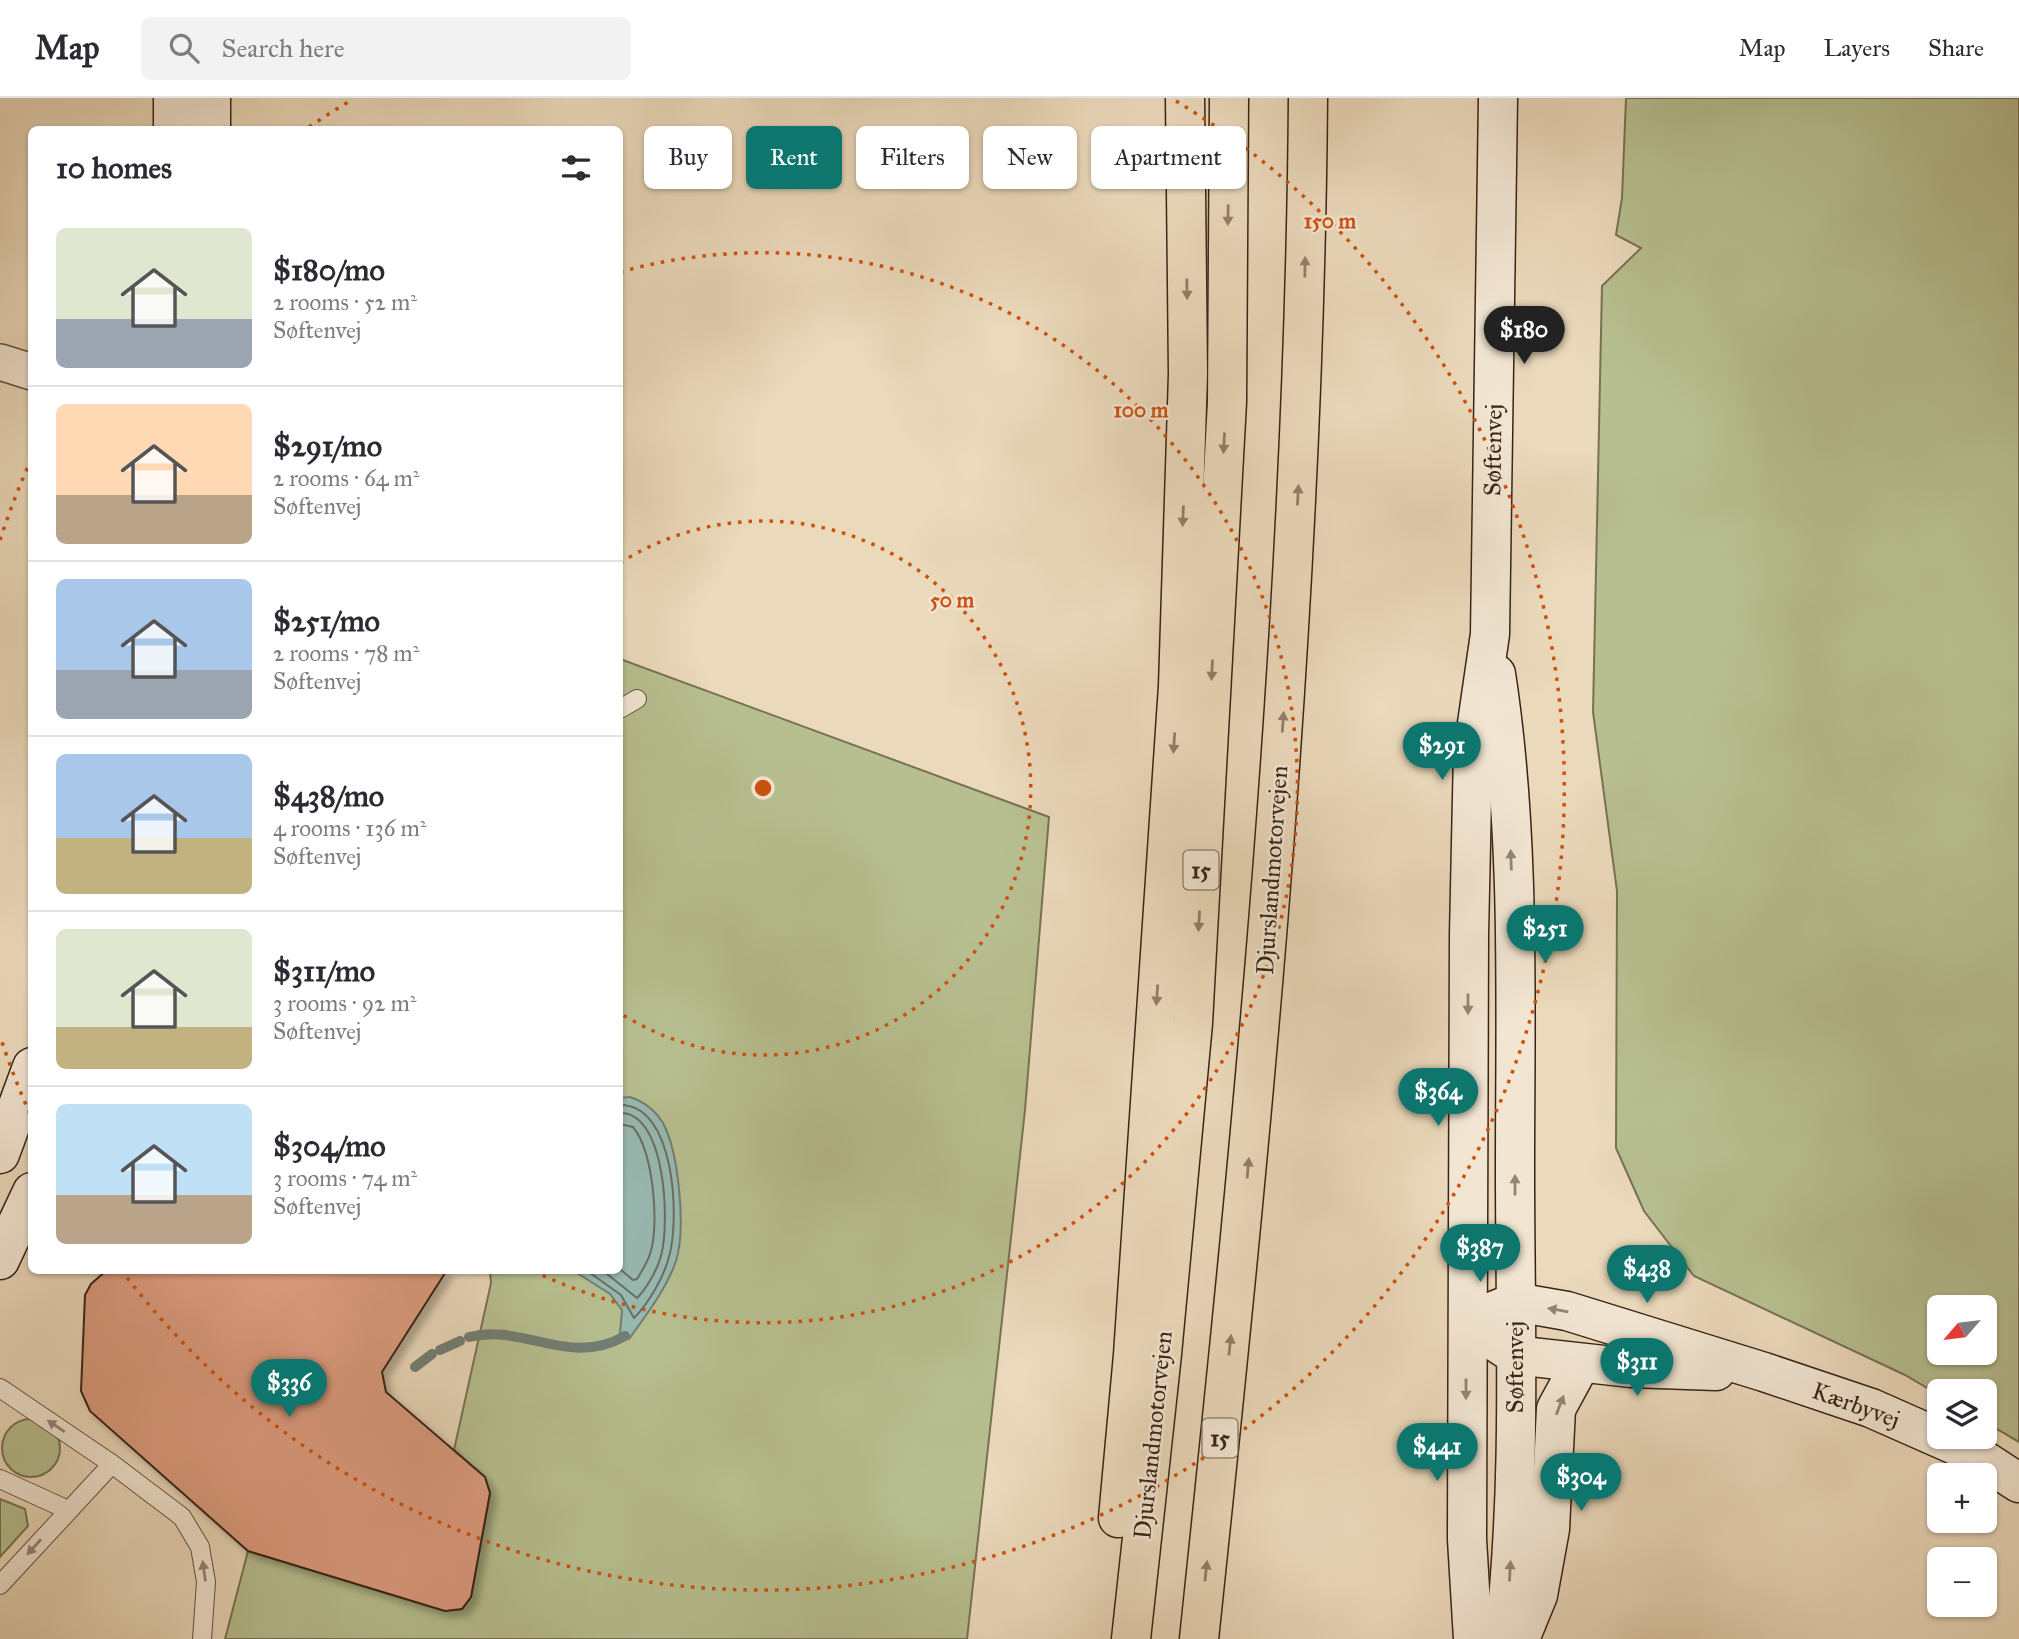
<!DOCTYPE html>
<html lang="en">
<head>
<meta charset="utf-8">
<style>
	:root { --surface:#fff; --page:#f2f2f3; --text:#2b2b33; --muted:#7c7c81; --line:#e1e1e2; --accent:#0f766e }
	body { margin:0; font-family:"IM FELL Great Primer",serif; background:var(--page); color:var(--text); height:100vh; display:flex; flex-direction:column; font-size:26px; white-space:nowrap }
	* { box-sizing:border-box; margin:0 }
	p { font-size:23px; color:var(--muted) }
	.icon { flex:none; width:38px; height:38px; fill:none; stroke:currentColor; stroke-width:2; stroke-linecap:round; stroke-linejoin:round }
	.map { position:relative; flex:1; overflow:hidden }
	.details { position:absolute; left:28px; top:28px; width:595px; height:1148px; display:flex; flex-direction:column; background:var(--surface); border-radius:10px; box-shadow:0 2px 5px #0004 }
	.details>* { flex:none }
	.guide { position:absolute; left:644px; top:28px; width:665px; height:63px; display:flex; gap:14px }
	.needle { width:46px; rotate:242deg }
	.buttons { position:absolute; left:1927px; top:1197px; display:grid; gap:14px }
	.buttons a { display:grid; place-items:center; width:70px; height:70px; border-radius:10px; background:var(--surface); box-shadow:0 2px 5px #0004; font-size:35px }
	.price { position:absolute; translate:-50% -60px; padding:0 16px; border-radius:24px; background:var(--accent); color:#fff; font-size:23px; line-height:46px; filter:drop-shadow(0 2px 4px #0008) }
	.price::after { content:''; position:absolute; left:50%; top:42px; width:21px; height:16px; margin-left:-10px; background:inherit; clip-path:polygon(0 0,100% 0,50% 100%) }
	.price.on { background:#222; color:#fff }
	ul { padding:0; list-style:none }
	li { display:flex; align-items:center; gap:21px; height:175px; padding:0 28px }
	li+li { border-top:2px solid var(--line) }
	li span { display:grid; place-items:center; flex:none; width:196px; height:140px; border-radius:10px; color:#555 }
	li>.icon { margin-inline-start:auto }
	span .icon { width:84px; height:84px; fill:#fffc; stroke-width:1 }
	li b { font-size:30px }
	h2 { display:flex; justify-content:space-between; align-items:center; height:84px; padding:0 28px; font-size:30px }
	.chip { padding:0 24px; border-radius:10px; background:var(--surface); box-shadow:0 2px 5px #0004; font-size:24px; line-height:63px }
	.chip.on { background:var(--accent); color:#fff }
	header { display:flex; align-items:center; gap:42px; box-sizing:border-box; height:98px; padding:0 35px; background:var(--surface); border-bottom:2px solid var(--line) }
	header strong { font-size:33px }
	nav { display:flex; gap:38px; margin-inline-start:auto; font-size:24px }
	.search { width:490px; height:63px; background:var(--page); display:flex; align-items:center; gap:18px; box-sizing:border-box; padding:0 24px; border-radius:10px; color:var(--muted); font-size:26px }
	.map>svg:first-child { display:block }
	.green { fill:#b7bf90; stroke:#787253; stroke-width:2; fill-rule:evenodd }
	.water { fill:#98bab2; stroke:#727e74; stroke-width:2 }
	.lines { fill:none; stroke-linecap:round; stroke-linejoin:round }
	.shore { stroke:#686f64; stroke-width:2 }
	.stream { stroke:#727e74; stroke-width:10 }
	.building { fill:#db9b7e; stroke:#382416; stroke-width:2; filter:url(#shadow) }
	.lane-casing { stroke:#65513f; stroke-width:20 }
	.street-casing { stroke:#65513f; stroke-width:38 }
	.secondary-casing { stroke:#382416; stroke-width:41 }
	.highway-casing { stroke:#382416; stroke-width:41 }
	.lane { stroke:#f2e6d3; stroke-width:18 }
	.street { stroke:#f2e6d3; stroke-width:35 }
	.secondary { stroke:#f2e6d3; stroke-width:38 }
	.highway { stroke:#ebd9bb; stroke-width:38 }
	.oneway { fill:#927e68 }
	.oneway2 { fill:#958574 }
	.ring { fill:none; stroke:#ce510e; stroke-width:3.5; stroke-dasharray:3.5 7 }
	.labels { text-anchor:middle; stroke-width:5; stroke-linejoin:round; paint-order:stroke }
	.shield { fill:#f2e6d3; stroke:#705e4f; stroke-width:2 }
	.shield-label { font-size:23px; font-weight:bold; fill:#382416 }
	.street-label { font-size:24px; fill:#382416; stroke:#f2e6d3 }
	.centre { fill:#ce510e; stroke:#f2e6d3; stroke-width:3.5 }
	.ring-label { font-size:21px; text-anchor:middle; font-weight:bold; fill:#ce510e; stroke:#f2e6d3; stroke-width:5; stroke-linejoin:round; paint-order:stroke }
</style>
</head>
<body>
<header>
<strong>Map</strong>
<div class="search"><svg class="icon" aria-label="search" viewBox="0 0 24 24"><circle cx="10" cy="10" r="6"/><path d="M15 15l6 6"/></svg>Search here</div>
<nav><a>Map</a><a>Layers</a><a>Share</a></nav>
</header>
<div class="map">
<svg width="2019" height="1541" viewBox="0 0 2019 1541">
	<defs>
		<filter id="shadow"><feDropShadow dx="6" dy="6" stdDeviation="3.5" flood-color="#0004"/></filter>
	</defs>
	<rect width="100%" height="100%" fill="#ebd9bb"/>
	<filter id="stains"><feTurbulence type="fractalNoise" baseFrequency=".00286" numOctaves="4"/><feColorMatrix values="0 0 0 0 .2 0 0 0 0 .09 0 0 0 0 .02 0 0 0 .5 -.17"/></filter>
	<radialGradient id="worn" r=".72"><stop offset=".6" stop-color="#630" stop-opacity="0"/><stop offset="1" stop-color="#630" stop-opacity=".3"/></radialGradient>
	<g class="green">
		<path d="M 1626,0 L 2019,0 L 2019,1344 L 1985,1324 L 1984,1293 L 1939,1293 L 1939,1297 L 1905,1277 L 1694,1178 L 1644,1113 L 1616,1050 L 1617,793 L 1593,614 L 1602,188 L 1641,150 L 1616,137 L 1622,100 ZM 1984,1209 L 1984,1255 L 1939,1255 L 1939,1209 Z"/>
		<polygon points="620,561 1049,719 1025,1012 967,1541 225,1541 248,1453 445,1513 462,1511 471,1499 490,1395 485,1379 454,1352 491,1185 490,1173 620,1172"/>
		<circle cx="31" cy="1350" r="29"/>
		<polygon points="0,1401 25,1411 28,1428 0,1459"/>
	</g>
	<path class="water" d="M 630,999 C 645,1004 655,1012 663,1025 C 679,1055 686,1131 676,1163 C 666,1192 646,1217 629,1241 L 620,1235 L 622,1212 L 610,1196 L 574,1173 L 620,1172 L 620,1000 Z"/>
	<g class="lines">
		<g class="shore">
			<path d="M 620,1026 L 633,1029 C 653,1053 660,1127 650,1156 C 647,1165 642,1173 637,1181 L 633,1182 L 620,1171"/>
			<path d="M 586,1172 L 621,1197 L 634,1220 C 648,1206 664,1179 669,1159 C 680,1120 675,1006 620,1007"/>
			<path d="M 602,1172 L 637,1200 C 647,1190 657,1172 661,1158 C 670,1125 666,1014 620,1015"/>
		</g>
		<g class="stream">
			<path d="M 469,1239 C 523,1225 569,1270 625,1238"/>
			<polyline points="440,1252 460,1243"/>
			<polyline points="415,1269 432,1256"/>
		</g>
	</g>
	<polygon class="building" points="107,1172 447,1172 382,1274 386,1294 485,1379 490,1395 471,1499 462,1511 445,1513 248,1453 90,1313 81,1293 85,1197 91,1186"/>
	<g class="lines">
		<defs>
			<g id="lane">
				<polyline points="620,611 637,601"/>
				<polyline points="0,1290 112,1366 182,1419 200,1449 206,1484 202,1541"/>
				<polyline points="0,1381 68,1412"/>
				<polyline points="0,1487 112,1366"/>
			</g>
			<polyline id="street" points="0,264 32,274"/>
			<g id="secondary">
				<polyline points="173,32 173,0"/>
				<polyline points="211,32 211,0"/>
				<path d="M 1496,576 C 1521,739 1515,907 1515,1071 C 1515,1227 1522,1386 1504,1541"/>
				<polyline points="0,1056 32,969"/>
				<polyline points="0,1162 32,1094"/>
				<polyline points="1493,1213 1515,1204 1567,1213 1764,1274 1871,1310 1973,1355 2019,1385"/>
				<polyline points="1494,1243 1515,1257 1631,1270 1716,1273"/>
				<polyline points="1473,1541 1467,1441 1469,837 1473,653 1490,536 1498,0"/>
				<polyline points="1520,1541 1538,1497 1550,1431 1556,1311 1581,1265"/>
			</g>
			<g id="highway">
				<polyline points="1118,1420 1133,1257 1178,588 1188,276 1185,0"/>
				<polyline points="1131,1541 1162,1256 1193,925 1227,304 1229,0"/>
				<path d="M 1199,1541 C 1253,1029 1304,516 1308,0"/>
			</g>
		</defs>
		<use href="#lane" class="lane-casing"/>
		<use href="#street" class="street-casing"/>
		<use href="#secondary" class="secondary-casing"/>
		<use href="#highway" class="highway-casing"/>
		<use href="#lane" class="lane"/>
		<use href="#street" class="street"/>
		<use href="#secondary" class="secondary"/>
		<use href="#highway" class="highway"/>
	</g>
	<defs><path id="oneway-solid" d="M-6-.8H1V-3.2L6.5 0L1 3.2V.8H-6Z" transform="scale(1.75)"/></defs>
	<g class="oneway">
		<use href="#oneway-solid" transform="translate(1228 117) rotate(91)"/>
		<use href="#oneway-solid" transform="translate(1305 169) rotate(-89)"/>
		<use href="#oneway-solid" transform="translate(1187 191) rotate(89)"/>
		<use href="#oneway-solid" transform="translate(1224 345) rotate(93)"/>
		<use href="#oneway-solid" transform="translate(1298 397) rotate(-87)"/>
		<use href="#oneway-solid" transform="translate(1183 418) rotate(92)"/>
		<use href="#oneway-solid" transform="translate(1212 572) rotate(93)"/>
		<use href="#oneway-solid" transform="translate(1283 624) rotate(-86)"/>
		<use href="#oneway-solid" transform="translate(1174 645) rotate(94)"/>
		<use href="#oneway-solid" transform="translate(1199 823) rotate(93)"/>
		<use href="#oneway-solid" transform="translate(1157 897) rotate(94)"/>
		<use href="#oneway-solid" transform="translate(1248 1070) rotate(-85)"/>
		<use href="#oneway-solid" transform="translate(1230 1247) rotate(-84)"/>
		<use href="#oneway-solid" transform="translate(1206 1473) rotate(-84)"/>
	</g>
	<g class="oneway2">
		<use href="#oneway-solid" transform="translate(1511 762) rotate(-92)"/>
		<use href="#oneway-solid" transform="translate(1468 906) rotate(90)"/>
		<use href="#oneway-solid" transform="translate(1515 1087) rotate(-90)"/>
		<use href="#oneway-solid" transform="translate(1558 1212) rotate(-170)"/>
		<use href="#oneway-solid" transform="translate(1466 1291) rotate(90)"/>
		<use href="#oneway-solid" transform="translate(1560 1307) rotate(-69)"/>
		<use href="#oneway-solid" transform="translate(56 1328) rotate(-146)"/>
		<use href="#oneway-solid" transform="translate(34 1449) rotate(132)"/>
		<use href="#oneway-solid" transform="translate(204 1473) rotate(-98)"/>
		<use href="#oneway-solid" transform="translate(1510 1473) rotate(-87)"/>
	</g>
	<g class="ring">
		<path d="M620 465A267 267 0 1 1 620 915"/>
		<path d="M620 174A535 535 0 1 1 533 1173"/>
		<path d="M30 1016A802 802 0 0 1 0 938M0 442A802 802 0 0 1 30 364M309 29A802 802 0 0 1 350 3M1176 3A802 802 0 1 1 122 1173"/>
	</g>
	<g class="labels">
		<g class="shield">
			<rect x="1183.5" y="752.5" width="35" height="39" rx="5"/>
			<rect x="1202.5" y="1320.5" width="35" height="39" rx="5"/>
		</g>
		<g class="shield-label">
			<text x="1201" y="780">15</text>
			<text x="1220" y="1348">15</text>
		</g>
		<g class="street-label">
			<text transform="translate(1493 352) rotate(-89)" y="8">Søftenvej</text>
			<text transform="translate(1272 772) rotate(-86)" y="8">Djurslandmotorvejen</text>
			<text transform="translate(1515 1269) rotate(-90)" y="8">Søftenvej</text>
			<text transform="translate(1856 1307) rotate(20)" y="8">Kærbyvej</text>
			<text transform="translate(1153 1337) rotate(-84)" y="8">Djurslandmotorvejen</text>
		</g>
	</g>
	<circle cx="763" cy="690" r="10" class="centre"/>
	<g class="ring-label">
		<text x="1330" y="130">150 m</text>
		<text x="1141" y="319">100 m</text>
		<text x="952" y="509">50 m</text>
	</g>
	<rect width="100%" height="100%" filter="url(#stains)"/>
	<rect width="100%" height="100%" fill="url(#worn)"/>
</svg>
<div class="buttons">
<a><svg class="needle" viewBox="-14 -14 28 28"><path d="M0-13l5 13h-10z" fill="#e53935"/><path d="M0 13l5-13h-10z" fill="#7c7c81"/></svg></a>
<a><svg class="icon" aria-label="layers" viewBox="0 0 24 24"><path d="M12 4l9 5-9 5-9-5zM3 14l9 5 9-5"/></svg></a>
<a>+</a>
<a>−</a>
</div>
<b class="price on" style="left:1524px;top:268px">$180</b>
<b class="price" style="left:1442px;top:684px">$291</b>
<b class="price" style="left:1545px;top:867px">$251</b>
<b class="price" style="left:1438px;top:1030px">$364</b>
<b class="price" style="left:1480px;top:1186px">$387</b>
<b class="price" style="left:1647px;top:1207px">$438</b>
<b class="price" style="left:1637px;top:1300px">$311</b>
<b class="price" style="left:289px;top:1321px">$336</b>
<b class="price" style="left:1437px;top:1385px">$441</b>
<b class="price" style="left:1581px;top:1415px">$304</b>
<div class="guide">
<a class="chip">Buy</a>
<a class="chip on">Rent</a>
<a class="chip">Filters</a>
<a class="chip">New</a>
<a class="chip">Apartment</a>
</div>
<section class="details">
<h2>10 homes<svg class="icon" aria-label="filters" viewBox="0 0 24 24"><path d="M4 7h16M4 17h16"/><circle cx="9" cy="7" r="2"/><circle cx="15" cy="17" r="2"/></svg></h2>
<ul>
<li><span style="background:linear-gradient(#dfe7d0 65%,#9aa5b1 0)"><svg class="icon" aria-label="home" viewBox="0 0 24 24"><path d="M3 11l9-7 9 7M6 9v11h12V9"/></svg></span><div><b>$180/mo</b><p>2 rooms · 52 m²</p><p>Søftenvej</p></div></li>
<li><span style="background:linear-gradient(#ffd9b3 65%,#b9a48a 0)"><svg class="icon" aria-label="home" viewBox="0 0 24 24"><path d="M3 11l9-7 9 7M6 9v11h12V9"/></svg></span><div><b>$291/mo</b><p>2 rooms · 64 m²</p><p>Søftenvej</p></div></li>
<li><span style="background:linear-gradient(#a9c7e8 65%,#9aa5b1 0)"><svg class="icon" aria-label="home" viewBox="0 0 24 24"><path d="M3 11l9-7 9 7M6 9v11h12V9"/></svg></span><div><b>$251/mo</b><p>2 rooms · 78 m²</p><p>Søftenvej</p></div></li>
<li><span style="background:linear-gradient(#a9c7e8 60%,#c2b280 0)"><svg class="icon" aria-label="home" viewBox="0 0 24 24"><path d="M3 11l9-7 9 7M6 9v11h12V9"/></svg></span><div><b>$438/mo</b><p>4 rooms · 136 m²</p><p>Søftenvej</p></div></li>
<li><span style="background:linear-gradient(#dfe7d0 70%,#c2b280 0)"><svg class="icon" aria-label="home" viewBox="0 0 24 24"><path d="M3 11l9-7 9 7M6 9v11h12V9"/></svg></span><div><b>$311/mo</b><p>3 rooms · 92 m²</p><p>Søftenvej</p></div></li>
<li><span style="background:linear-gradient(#bfe0f5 65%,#b9a48a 0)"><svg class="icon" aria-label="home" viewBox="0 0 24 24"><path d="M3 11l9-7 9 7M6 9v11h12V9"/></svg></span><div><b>$304/mo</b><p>3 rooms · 74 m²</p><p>Søftenvej</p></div></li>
</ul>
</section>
</div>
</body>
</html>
